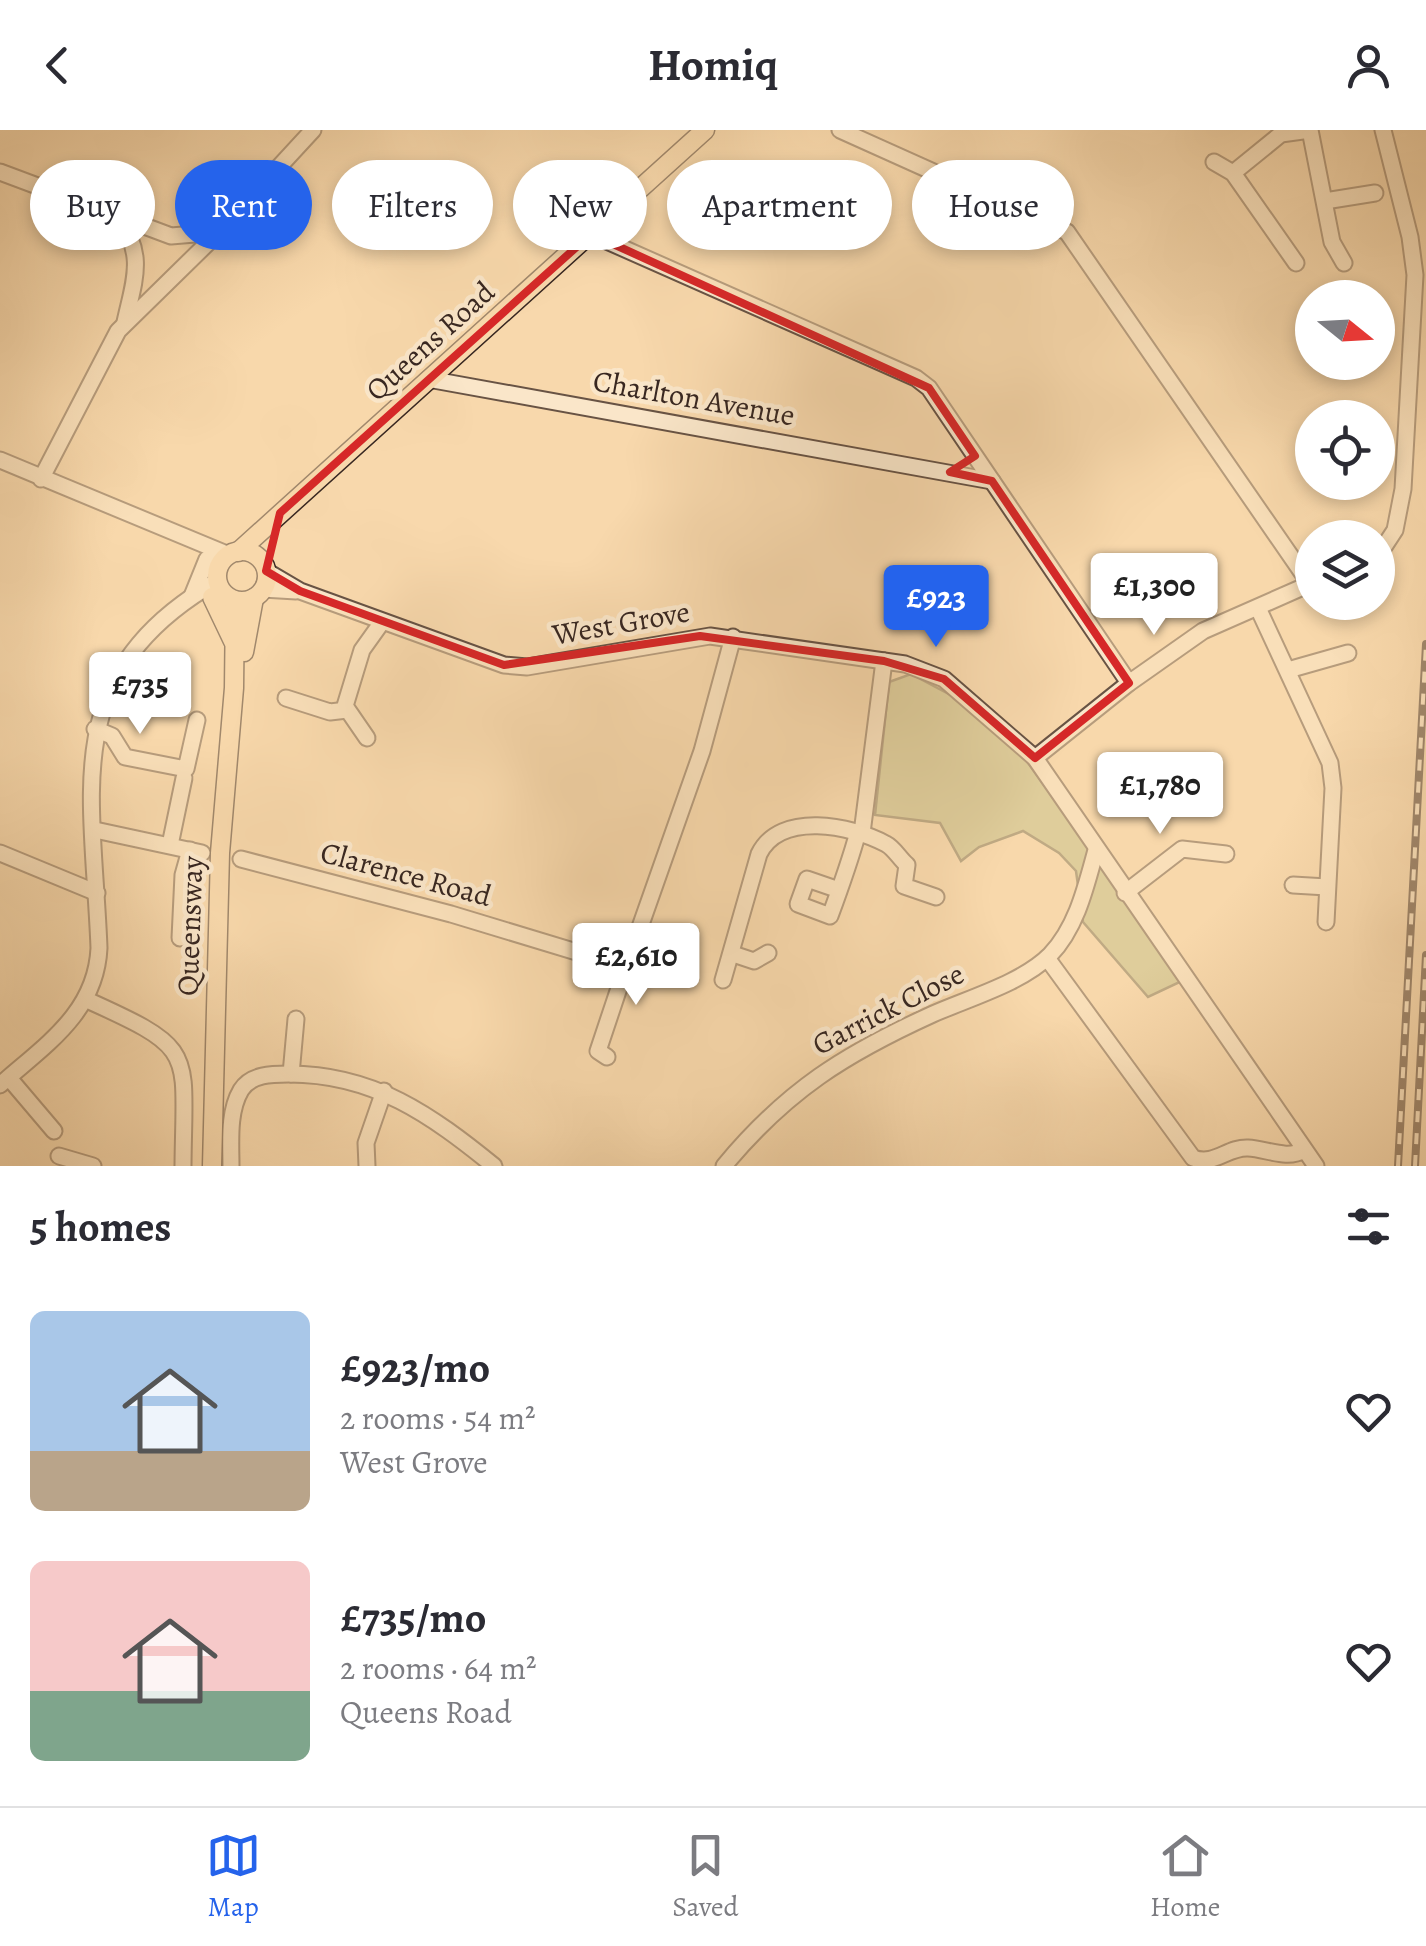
<!DOCTYPE html>
<html lang="en">
<head>
<meta charset="utf-8">
<style>
	:root { --surface:#fff; --page:#f7f7f7; --text:#2b2b33; --muted:#7c7c81; --line:#e1e1e2; --accent:#2563eb }
	body { margin:0; font-family:Alegreya,serif; background:var(--page); color:var(--text); height:100vh; display:flex; flex-direction:column; font-size:38px; white-space:nowrap }
	* { box-sizing:border-box; margin:0 }
	p { font-size:32px; color:var(--muted) }
	.icon { flex:none; width:55px; height:55px; fill:none; stroke:currentColor; stroke-width:2; stroke-linecap:round; stroke-linejoin:round }
	.map { position:relative; height:1036px; overflow:hidden }
	.drawer { display:flex; flex-direction:column; background:var(--surface); flex:1 }
	.drawer>* { flex:none }
	.hud { position:absolute; left:30px; top:30px; width:1368px; height:90px; display:flex; gap:20px }
	.needle { width:65px; rotate:108deg }
	.tools { position:absolute; left:1295px; top:150px; display:grid; gap:20px }
	.tools a { display:grid; place-items:center; width:100px; height:100px; border-radius:50%; background:var(--surface); box-shadow:0 5px 15px #0003; font-size:50px }
	.price { position:absolute; translate:-50% -85px; padding:0 22px; border-radius:10px; background:#fff; color:#222; font-size:32px; line-height:65px; filter:drop-shadow(0 2px 5px #0008) }
	.price::after { content:''; position:absolute; left:50%; top:60px; width:30px; height:22px; margin-left:-15px; background:inherit; clip-path:polygon(0 0,100% 0,50% 100%) }
	.price.active { background:var(--accent); color:#fff }
	ul { padding:0; list-style:none }
	li { display:flex; align-items:center; gap:30px; height:250px; padding:0 30px }
	li span { display:grid; place-items:center; flex:none; width:280px; height:200px; border-radius:15px; color:#555 }
	li>.icon { margin-inline-start:auto }
	span .icon { width:120px; height:120px; fill:#fffc; stroke-width:1 }
	li b { font-size:42px }
	h2 { display:flex; justify-content:space-between; align-items:center; height:120px; padding:0 30px; font-size:42px }
	.tag { padding:0 35px; border-radius:45px; background:var(--surface); box-shadow:0 5px 15px #0003; font-size:35px; line-height:90px }
	.tag.active { background:var(--accent); color:#fff }
	header { display:flex; justify-content:space-between; align-items:center; height:130px; padding:0 30px; background:var(--surface); font-size:45px; font-weight:600 }
	.tab-bar { display:flex; justify-content:space-around; align-items:center; height:140px; border-top:2px solid var(--line); background:var(--surface); font-size:28px; color:var(--muted) }
	.tab-bar a { display:grid; justify-items:center; gap:5px }
	.tab-bar .active { color:var(--accent) }
	.map>svg:first-child { display:block }
	.green { fill:#c1be87; stroke:#7c7254; stroke-width:2.5 }
	.lines { fill:none; stroke-linecap:round; stroke-linejoin:round }
	.minor-casing { stroke:#685344; stroke-width:19 }
	.major-casing { stroke:#382721; stroke-width:21 }
	.minor { stroke:#fae6c9; stroke-width:15 }
	.major { stroke:#f8d8ac; stroke-width:18 }
	.rail-casing { stroke:#382721; stroke-width:8 }
	.rail { stroke:#fae6c9; stroke-width:4; stroke-dasharray:11; stroke-linecap:butt }
	.marked { fill:none; stroke:#d62828; stroke-width:8; stroke-linejoin:round }
	.labels { text-anchor:middle; stroke-width:9; stroke-linejoin:round; paint-order:stroke }
	.street-label { font-size:30px; fill:#382721; stroke:#fae6c9 }
</style>
</head>
<body>
<header><svg class="icon" aria-label="back" viewBox="0 0 24 24"><path d="M15 5l-7 7 7 7"/></svg>Homiq<svg class="icon" aria-label="person" viewBox="0 0 24 24"><circle cx="12" cy="8" r="4"/><path d="M4 21q1-7 8-7t8 7"/></svg></header>
<div class="map">
<svg width="1426" height="1036" viewBox="0 0 1426 1036">
	<rect width="100%" height="100%" fill="#f8d8ac"/>
	<filter id="stains"><feTurbulence type="fractalNoise" baseFrequency=".002" numOctaves="4"/><feColorMatrix values="0 0 0 0 .2 0 0 0 0 .09 0 0 0 0 .02 0 0 0 .5 -.17"/></filter>
	<radialGradient id="worn" r=".72"><stop offset=".6" stop-color="#630" stop-opacity="0"/><stop offset="1" stop-color="#630" stop-opacity=".3"/></radialGradient>
	<polygon class="green" points="911,544 960,570 1026,630 1184,850 1148,867 1083,792 1076,741 1059,723 1023,701 979,717 961,731 940,693 875,685 889,552"/>
	<g class="lines">
		<defs>
			<g id="minor">
				<polyline points="840,0 1067,102 1310,454"/>
				<polyline points="1214,32 1233,43 1296,133"/>
				<polyline points="0,42 171,106 219,102"/>
				<polyline points="1233,43 1281,4 1310,0 1332,112 1344,133"/>
				<polyline points="1325,71 1375,63"/>
				<path d="M 118,88 C 146,124 134,151 125,192"/>
				<polyline points="591,104 916,248 929,258 1129,553"/>
				<polyline points="428,249 992,351"/>
				<polyline points="0,330 229,425"/>
				<polyline points="41,349 118,201 219,102 313,0"/>
				<polyline points="1378,426 1395,400 1403,359 1415,145 1410,107 1383,0"/>
				<polyline points="266,441 300,461 504,535 527,537 710,506 905,534 944,549 1035,628 1316,1036"/>
				<polyline points="263,459 296,461"/>
				<polyline points="192,466 207,429"/>
				<polyline points="1258,478 1330,633 1333,658 1326,792"/>
				<polyline points="1288,540 1348,523"/>
				<polyline points="286,568 330,582 347,580"/>
				<polyline points="95,599 112,606 125,627 186,639 197,590"/>
				<polyline points="367,608 345,576 362,520 382,492"/>
				<polyline points="1035,628 1129,553 1203,501 1312,453"/>
				<polyline points="95,700 202,723"/>
				<polyline points="862,703 884,531"/>
				<polyline points="170,715 184,648"/>
				<polyline points="0,723 97,763"/>
				<polyline points="241,729 451,784 626,837 702,621 733,507"/>
				<polyline points="1293,755 1327,757"/>
				<path d="M 839,760 L 807,749 L 798,774 L 830,786 C 840,759 850,731 858,702"/>
				<polyline points="1125,763 1182,719 1226,724"/>
				<polyline points="180,808 183,745 190,720"/>
				<polyline points="733,824 754,831 768,823"/>
				<path d="M 1047,828 L 1193,1028 C 1215,1036 1227,1017 1248,1018 C 1267,1019 1287,1030 1304,1020"/>
				<path d="M 723,850 L 759,724 C 780,681 851,695 886,714 C 894,718 899,728 907,735 L 904,756 L 936,767"/>
				<path d="M 87,870 C 198,920 184,919 183,1036"/>
				<polyline points="607,927 598,921 626,837"/>
				<polyline points="291,944 296,889"/>
				<polyline points="9,948 54,1001"/>
				<path d="M 0,955 C 45,915 96,883 99,818 C 93,660 57,544 217,451"/>
				<polyline points="59,1026 93,1036"/>
				<path d="M 231,1036 C 231,1012 228,982 241,960 C 251,944 272,944 289,944 C 374,944 431,985 494,1036"/>
				<polyline points="367,1036 366,1013 384,961"/>
				<path d="M 724,1036 C 787,960 845,924 933,884 C 969,868 1022,853 1050,825 C 1077,797 1086,756 1096,720"/>
			</g>
			<g id="major">
				<circle cx="242" cy="446" r="25"/>
				<polyline points="238,422 705,0"/>
				<polyline points="212,467 233,511"/>
				<polyline points="244,522 254,468"/>
				<polyline points="212,1036 220,723 234,558 235,471"/>
			</g>
		</defs>
		<use href="#minor" class="minor-casing"/>
		<use href="#major" class="major-casing"/>
		<use href="#minor" class="minor"/>
		<use href="#major" class="major"/>
		<defs>
			<g id="rail">
				<polyline points="1398,1036 1426,514"/>
				<polyline points="1415,1036 1426,825"/>
			</g>
		</defs>
		<use href="#rail" class="rail-casing"/>
		<use href="#rail" class="rail"/>
	</g>
	<path d="M0 0H1426V1036H0ZM 591,104 L 929,258 L 975,326 L 950,342 L 992,351 L 1129,553 L 1035,628 L 944,549 L 884,531 L 700,506 L 504,535 L 300,461 L 266,441 L 280,383 Z" fill="#f8d8ac" fill-opacity=".55" fill-rule="evenodd"/>
	<path class="marked" d="M 591,104 L 929,258 L 975,326 L 950,342 L 992,351 L 1129,553 L 1035,628 L 944,549 L 884,531 L 700,506 L 504,535 L 300,461 L 266,441 L 280,383 Z"/>
	<g class="labels">
		<g class="street-label">
			<text transform="translate(430 211) rotate(-42)" y="10">Queens Road</text>
			<text transform="translate(694 268) rotate(10)" y="10">Charlton Avenue</text>
			<text transform="translate(621 493) rotate(-10)" y="10">West Grove</text>
			<text transform="translate(406 744) rotate(15)" y="10">Clarence Road</text>
			<text transform="translate(190 796) rotate(-88)" y="10">Queensway</text>
			<text transform="translate(888 879) rotate(-27)" y="10">Garrick Close</text>
		</g>
	</g>
	<rect width="100%" height="100%" filter="url(#stains)"/>
	<rect width="100%" height="100%" fill="url(#worn)"/>
</svg>
<div class="tools">
<a><svg class="needle" viewBox="-14 -14 28 28"><path d="M0-13l5 13h-10z" fill="#e53935"/><path d="M0 13l5-13h-10z" fill="#7c7c81"/></svg></a>
<a><svg class="icon" aria-label="locate" viewBox="0 0 24 24"><circle cx="12" cy="12" r="6"/><path d="M12 2v4M12 18v4M2 12h4M18 12h4"/></svg></a>
<a><svg class="icon" aria-label="layers" viewBox="0 0 24 24"><path d="M12 4l9 5-9 5-9-5zM3 14l9 5 9-5"/></svg></a>
</div>
<b class="price" style="left:1154px;top:508px">£1,300</b>
<b class="price active" style="left:936px;top:520px">£923</b>
<b class="price" style="left:140px;top:607px">£735</b>
<b class="price" style="left:1160px;top:707px">£1,780</b>
<b class="price" style="left:636px;top:878px">£2,610</b>
<div class="hud">
<a class="tag">Buy</a>
<a class="tag active">Rent</a>
<a class="tag">Filters</a>
<a class="tag">New</a>
<a class="tag">Apartment</a>
<a class="tag">House</a>
</div>
</div>
<section class="drawer">
<h2>5 homes<svg class="icon" aria-label="filters" viewBox="0 0 24 24"><path d="M4 7h16M4 17h16"/><circle cx="9" cy="7" r="2"/><circle cx="15" cy="17" r="2"/></svg></h2>
<ul>
<li><span style="background:linear-gradient(#a9c7e8 70%,#b9a48a 0)"><svg class="icon" aria-label="home" viewBox="0 0 24 24"><path d="M3 11l9-7 9 7M6 9v11h12V9"/></svg></span><div><b>£923/mo</b><p>2 rooms · 54 m²</p><p>West Grove</p></div><svg class="icon" aria-label="heart" viewBox="0 0 24 24"><path d="M12 20l-8-8c-3-5 5-10 8-4 3-6 11-1 8 4z"/></svg></li>
<li><span style="background:linear-gradient(#f6c9c9 65%,#7fa58c 0)"><svg class="icon" aria-label="home" viewBox="0 0 24 24"><path d="M3 11l9-7 9 7M6 9v11h12V9"/></svg></span><div><b>£735/mo</b><p>2 rooms · 64 m²</p><p>Queens Road</p></div><svg class="icon" aria-label="heart" viewBox="0 0 24 24"><path d="M12 20l-8-8c-3-5 5-10 8-4 3-6 11-1 8 4z"/></svg></li>
</ul>
</section>
<nav class="tab-bar">
<a class="active"><svg class="icon" aria-label="map" viewBox="0 0 24 24"><path d="M3 6l6-2 6 2 6-2v14l-6 2-6-2-6 2zM9 4v14M15 6v14"/></svg>Map</a>
<a><svg class="icon" aria-label="saved" viewBox="0 0 24 24"><path d="M7 4h10v16l-5-4-5 4z"/></svg>Saved</a>
<a><svg class="icon" aria-label="home" viewBox="0 0 24 24"><path d="M3 11l9-7 9 7M6 9v11h12V9"/></svg>Home</a>
</nav>
</body>
</html>
